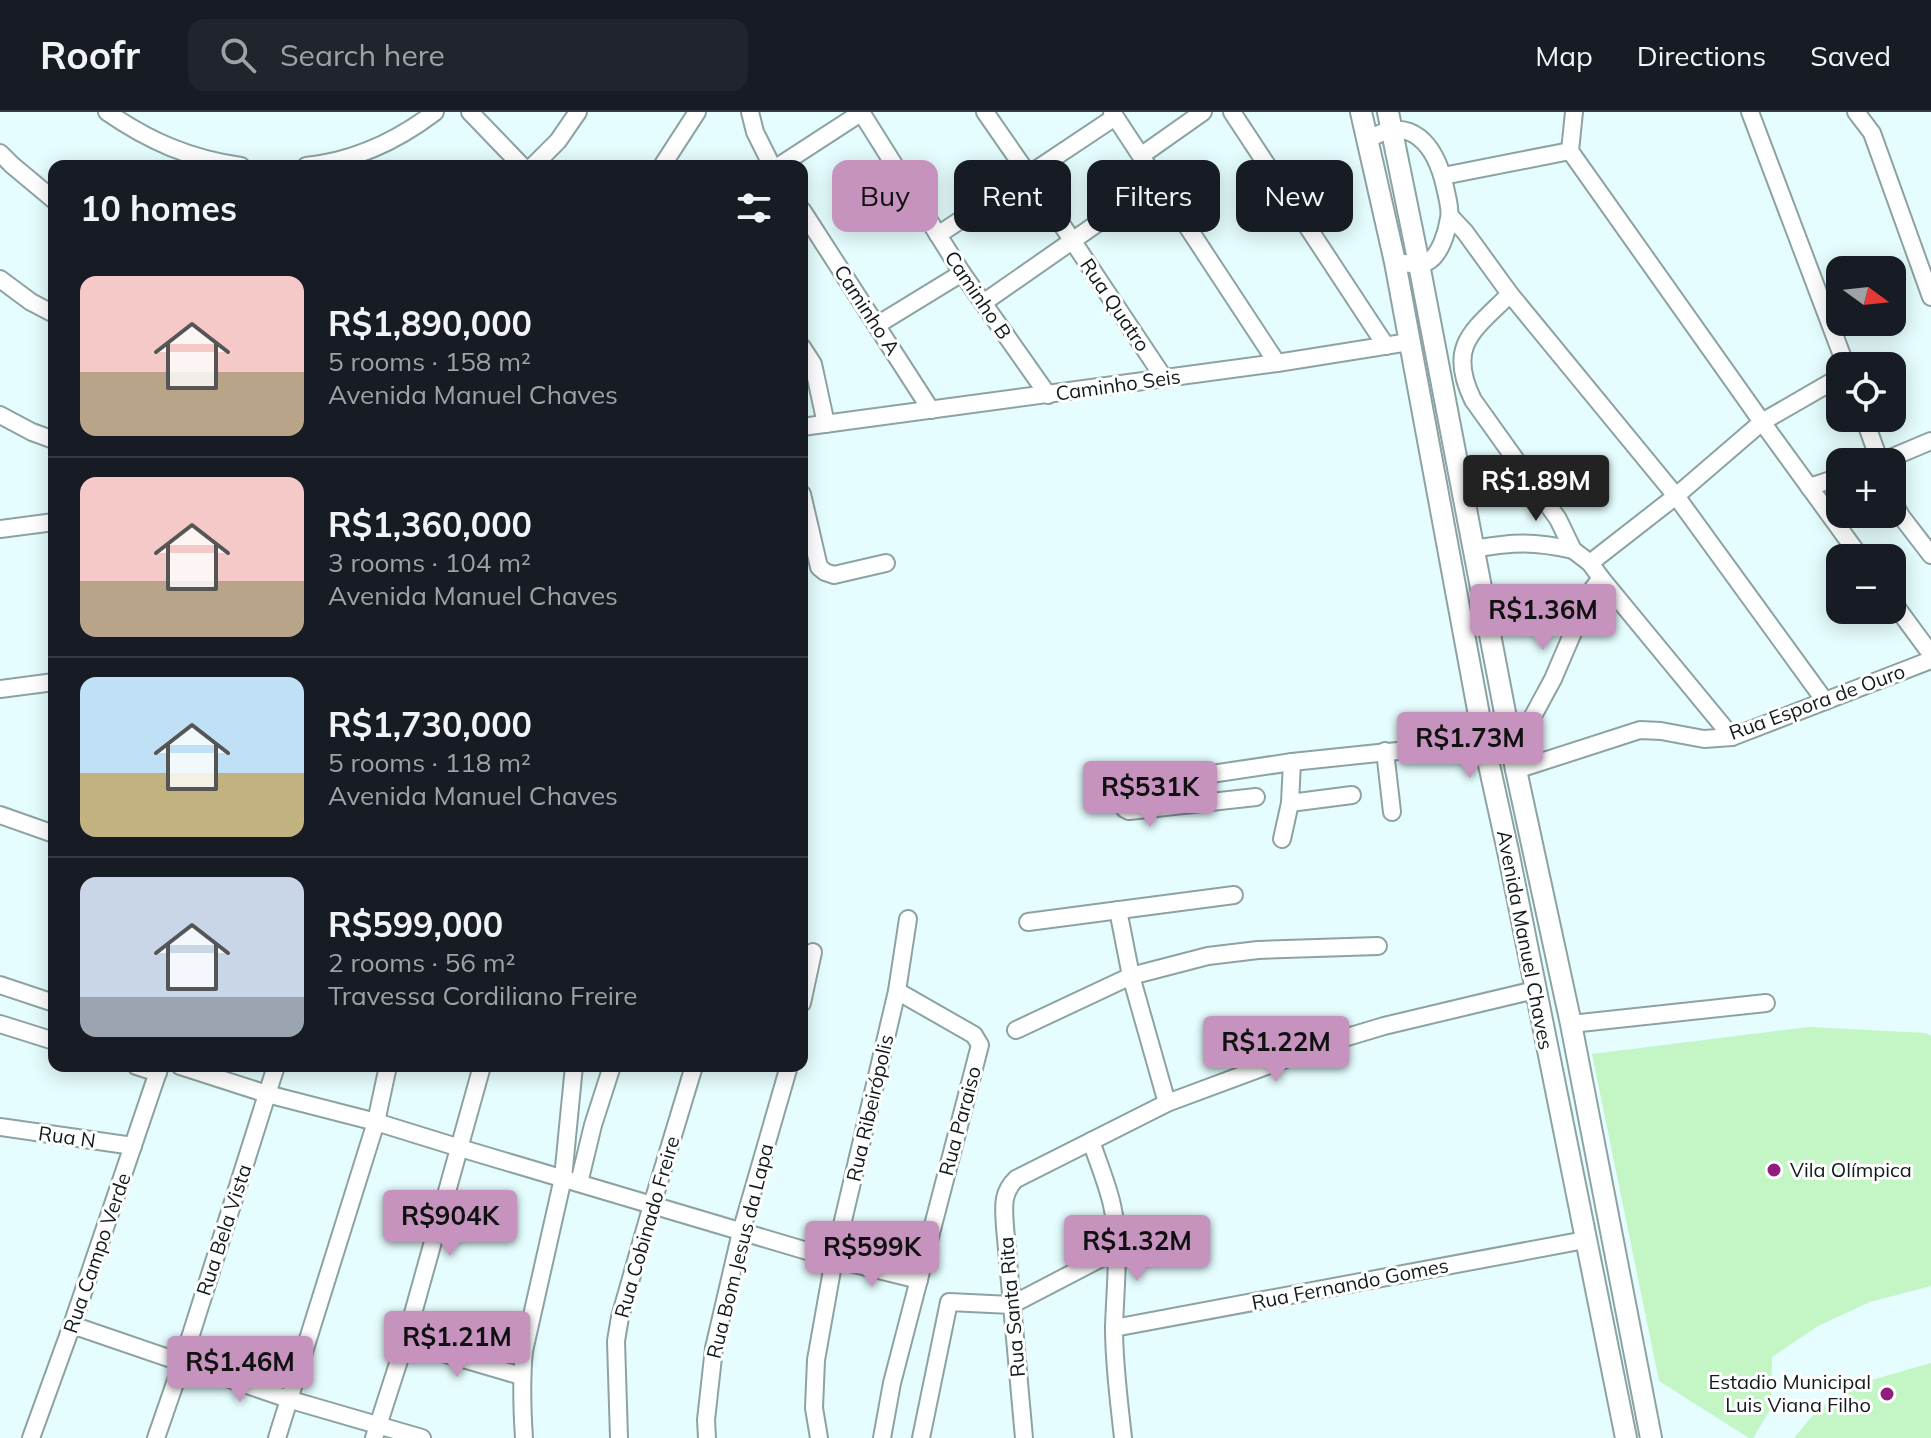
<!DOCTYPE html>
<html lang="en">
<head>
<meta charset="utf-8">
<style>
	:root { --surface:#171b24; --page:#20242c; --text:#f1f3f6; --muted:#9ea1a6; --line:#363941; --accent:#c693bf }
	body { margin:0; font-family:Mulish,sans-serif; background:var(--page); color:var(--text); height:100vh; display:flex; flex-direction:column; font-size:30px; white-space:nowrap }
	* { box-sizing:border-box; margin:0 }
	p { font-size:26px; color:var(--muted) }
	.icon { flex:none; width:44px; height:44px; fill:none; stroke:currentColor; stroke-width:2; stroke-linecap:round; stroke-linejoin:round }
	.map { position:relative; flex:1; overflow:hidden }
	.panel { position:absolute; left:48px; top:48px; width:760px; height:912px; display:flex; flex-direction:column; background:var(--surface); border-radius:16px; box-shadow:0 4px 20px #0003 }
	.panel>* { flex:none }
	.top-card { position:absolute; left:832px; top:48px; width:760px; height:72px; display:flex; gap:16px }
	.needle { width:52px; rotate:105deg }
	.tools { position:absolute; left:1826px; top:144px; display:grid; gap:16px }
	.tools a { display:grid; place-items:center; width:80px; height:80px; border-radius:16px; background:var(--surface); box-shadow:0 4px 20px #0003; font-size:40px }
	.price { position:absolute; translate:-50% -68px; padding:0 18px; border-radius:8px; background:var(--accent); color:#111; font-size:26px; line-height:52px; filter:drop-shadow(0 2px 4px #0008) }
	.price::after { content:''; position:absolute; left:50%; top:48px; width:24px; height:18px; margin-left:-12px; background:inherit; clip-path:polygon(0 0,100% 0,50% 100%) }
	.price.active { background:#222; color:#fff }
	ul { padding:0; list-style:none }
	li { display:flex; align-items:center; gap:24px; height:200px; padding:0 32px }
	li+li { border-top:2px solid var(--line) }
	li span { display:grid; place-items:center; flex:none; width:224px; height:160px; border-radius:16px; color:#555 }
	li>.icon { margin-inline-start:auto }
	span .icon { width:96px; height:96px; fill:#fffc; stroke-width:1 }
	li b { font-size:34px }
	h2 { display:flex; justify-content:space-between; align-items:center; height:96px; padding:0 32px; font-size:34px }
	.tag { padding:0 28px; border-radius:16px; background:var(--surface); box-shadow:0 4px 20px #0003; font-size:28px; line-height:72px }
	.tag.active { background:var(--accent); color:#111 }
	header { display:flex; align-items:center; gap:48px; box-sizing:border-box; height:112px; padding:0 40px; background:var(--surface); border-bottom:2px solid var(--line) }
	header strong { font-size:38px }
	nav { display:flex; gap:44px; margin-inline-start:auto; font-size:28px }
	.search { width:560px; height:72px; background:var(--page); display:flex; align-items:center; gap:20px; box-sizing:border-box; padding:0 28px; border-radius:16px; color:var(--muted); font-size:30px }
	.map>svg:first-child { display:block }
	.pitch { fill:#c4f5c4 }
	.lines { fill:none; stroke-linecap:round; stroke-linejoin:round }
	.minor-casing { stroke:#8da2a3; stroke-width:20 }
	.major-casing { stroke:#8da2a3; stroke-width:24 }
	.minor { stroke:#fff; stroke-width:16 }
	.major { stroke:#fff; stroke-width:20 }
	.poi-dot { fill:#911d7c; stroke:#fff; stroke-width:3 }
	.labels { text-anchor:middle; stroke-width:6; stroke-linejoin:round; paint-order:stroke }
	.street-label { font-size:20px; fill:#121b1b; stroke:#fff }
	.poi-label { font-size:20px; fill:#121b1b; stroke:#fff; text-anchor:start }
</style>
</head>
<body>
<header>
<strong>Roofr</strong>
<div class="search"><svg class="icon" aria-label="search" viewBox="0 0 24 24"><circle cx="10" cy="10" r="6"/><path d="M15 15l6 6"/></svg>Search here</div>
<nav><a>Map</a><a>Directions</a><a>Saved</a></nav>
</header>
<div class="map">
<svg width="1931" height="1326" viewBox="0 0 1931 1326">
	<rect width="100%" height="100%" fill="#e5fdfe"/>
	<g class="pitch">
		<polygon points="1809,915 1926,921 1931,924 1931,1174 1870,1190 1818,1214 1772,1245 1771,1296 1753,1326 1749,1326 1659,1269 1592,942"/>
		<polygon points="1931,1251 1931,1326 1794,1326 1819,1296 1868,1269"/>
	</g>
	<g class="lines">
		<defs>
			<g id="minor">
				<path d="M 107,0 C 149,29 190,47 241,54"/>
				<polyline points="470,0 522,54"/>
				<polyline points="750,0 755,20 772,54"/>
				<polyline points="861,0 962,161 1048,283"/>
				<polyline points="985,0 1028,62 1164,266"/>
				<polyline points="1112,0 1277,251"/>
				<polyline points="1232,0 1386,234"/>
				<polyline points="1574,0 1570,39 1762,310 1861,446"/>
				<polyline points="1750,0 1846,254"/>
				<polyline points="1856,0 1872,21 1931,185"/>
				<path d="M 1368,28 C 1411,0 1436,34 1445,75 C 1447,85 1451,97 1449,106 C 1447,120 1440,144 1427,150 C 1417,154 1405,151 1395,150"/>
				<polyline points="0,41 12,53 54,88"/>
				<polyline points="1142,43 1203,0"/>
				<path d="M 306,54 C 354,49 397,29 435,0"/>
				<polyline points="533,54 558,29 578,0"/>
				<polyline points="662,54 697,0"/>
				<polyline points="779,54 862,0"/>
				<polyline points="1443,64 1570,39"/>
				<polyline points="802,98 931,298"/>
				<polyline points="1450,104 1465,120 1510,182 1676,384 1825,589"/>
				<polyline points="938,123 1115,5"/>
				<polyline points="0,167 31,190 54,202"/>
				<path d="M 1510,182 C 1474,218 1446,233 1473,288 L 1558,407 L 1573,438 L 1590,451 L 1601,466 L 1732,625"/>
				<polyline points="983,191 1158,69"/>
				<polyline points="877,213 962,161"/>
				<polyline points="802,235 813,252 826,312"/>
				<polyline points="0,303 32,320 54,328"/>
				<polyline points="1864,306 1880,350"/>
				<polyline points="802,315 1277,251 1409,230"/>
				<polyline points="1881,350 1931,329"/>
				<polyline points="1809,375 1840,365"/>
				<polyline points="802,382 819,455 825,460 834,463 886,451"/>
				<polyline points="1892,388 1901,404 1931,443"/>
				<polyline points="0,417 54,410"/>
				<path d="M 1473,437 C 1514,430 1533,429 1573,438"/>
				<polyline points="1590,451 1676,384 1762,310 1840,265"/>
				<polyline points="1892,489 1931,542"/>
				<polyline points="0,577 54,570"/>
				<polyline points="1512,635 1526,617 1553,567 1574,518 1585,487 1601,466"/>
				<polyline points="1385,639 1392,700"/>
				<polyline points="1516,658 1640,618 1661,619 1704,627 1732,625 1931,548"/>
				<polyline points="1256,685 1129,699 1125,697 1122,686 1123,680 1131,674 1292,650 1484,630"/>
				<polyline points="1290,691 1352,683"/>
				<polyline points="0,703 54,722"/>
				<polyline points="1282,727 1290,691 1292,650"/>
				<polyline points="1118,798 1131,864 1167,991"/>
				<polyline points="1028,810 1234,783"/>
				<polyline points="0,873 54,891"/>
				<polyline points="802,891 813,840"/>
				<polyline points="0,912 54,929"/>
				<polyline points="1571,912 1766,891"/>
				<polyline points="1016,918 1131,864 1208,844 1258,838 1378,834"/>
				<polyline points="136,954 158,961"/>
				<polyline points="180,954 267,982 376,1010 460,1036 834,1147 919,1168"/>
				<polyline points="0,1015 133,1034"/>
				<path d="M 1091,1029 C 1098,1050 1107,1071 1112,1093 C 1121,1133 1115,1175 1114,1216 C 1114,1253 1119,1289 1123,1326"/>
				<polyline points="579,1071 593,1013 612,954"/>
				<polyline points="72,1213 291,1288 422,1326"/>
				<polyline points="1114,1216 1585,1128"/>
				<polyline points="405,1230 521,1264"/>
				<polyline points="31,1326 72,1213 160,954"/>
				<polyline points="156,1326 182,1251 276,954"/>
				<polyline points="277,1326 376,1010 388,954"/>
				<polyline points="374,1326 405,1230 482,954"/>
				<path d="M 524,1326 C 522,1296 521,1269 524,1239 L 563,1066 L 574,954"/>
				<polyline points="619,1326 616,1229 620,1205 652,1093 694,954"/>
				<polyline points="707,1326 706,1308 714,1236 741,1120 789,954"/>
				<polyline points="819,1326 814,1296 816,1248 834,1147 897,879 908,807"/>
				<polyline points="882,1326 892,1271 980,933 974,923 897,879"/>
				<polyline points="921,1326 949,1190 1011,1193 1117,1138"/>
				<path d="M 1024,1326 L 1005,1115 C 1004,1097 1001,1081 1016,1067 L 1167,991 L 1334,929 L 1384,914 L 1535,878"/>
			</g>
			<g id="major">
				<polyline points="1361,0 1395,150 1484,630 1508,739 1626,1326"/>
				<polyline points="1388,0 1419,152 1516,658 1571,912 1651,1326"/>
			</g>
		</defs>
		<use href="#minor" class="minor-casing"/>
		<use href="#major" class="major-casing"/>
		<use href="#minor" class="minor"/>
		<use href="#major" class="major"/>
	</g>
	<g class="poi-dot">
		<circle cx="1774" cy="1058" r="8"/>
		<circle cx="1887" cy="1282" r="8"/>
	</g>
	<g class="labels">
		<g class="street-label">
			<text transform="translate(978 183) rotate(56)" y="7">Caminho B</text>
			<text transform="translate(1115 193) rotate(56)" y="7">Rua Quatro</text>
			<text transform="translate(867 198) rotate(57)" y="7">Caminho A</text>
			<text transform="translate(1118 273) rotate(-8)" y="7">Caminho Seis</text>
			<text transform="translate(1817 590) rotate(-20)" y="7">Rua Espora de Ouro</text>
			<text transform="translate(1525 828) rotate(79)" y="7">Avenida Manuel Chaves</text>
			<text transform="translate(870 996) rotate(-77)" y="7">Rua Ribeirópolis</text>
			<text transform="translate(960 1009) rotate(-75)" y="7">Rua Paraiso</text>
			<text transform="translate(67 1025) rotate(8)" y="7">Rua N</text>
			<text transform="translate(647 1115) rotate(-74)" y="7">Rua Cobinado Freire</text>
			<text transform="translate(224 1118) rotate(-72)" y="7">Rua Bela Vista</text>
			<text transform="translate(740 1139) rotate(-76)" y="7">Rua Bom Jesus da Lapa</text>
			<text transform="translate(97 1141) rotate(-71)" y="7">Rua Campo Verde</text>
			<text transform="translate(1350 1172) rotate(-11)" y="7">Rua Fernando Gomes</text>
			<text transform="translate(1012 1195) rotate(-95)" y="7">Rua Santa Rita</text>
		</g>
		<g class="poi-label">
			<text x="1790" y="1065">Vila Olímpica</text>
			<text x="1871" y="1277" text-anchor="end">Estadio Municipal<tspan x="1871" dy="23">Luis Viana Filho</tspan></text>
		</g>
	</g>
</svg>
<div class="tools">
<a><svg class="needle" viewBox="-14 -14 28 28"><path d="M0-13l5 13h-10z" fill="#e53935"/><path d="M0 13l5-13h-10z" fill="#9ea1a6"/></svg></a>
<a><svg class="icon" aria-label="locate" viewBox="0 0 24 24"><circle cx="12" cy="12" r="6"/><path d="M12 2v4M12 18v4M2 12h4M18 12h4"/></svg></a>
<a>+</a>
<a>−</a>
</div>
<b class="price active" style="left:1536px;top:411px">R$1.89M</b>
<b class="price" style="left:1543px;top:540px">R$1.36M</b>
<b class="price" style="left:1470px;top:668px">R$1.73M</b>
<b class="price" style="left:1150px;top:717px">R$531K</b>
<b class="price" style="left:1276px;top:972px">R$1.22M</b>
<b class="price" style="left:450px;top:1146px">R$904K</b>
<b class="price" style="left:1137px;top:1171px">R$1.32M</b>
<b class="price" style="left:872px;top:1177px">R$599K</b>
<b class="price" style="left:457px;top:1267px">R$1.21M</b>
<b class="price" style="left:240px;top:1292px">R$1.46M</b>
<div class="top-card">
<a class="tag active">Buy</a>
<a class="tag">Rent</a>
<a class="tag">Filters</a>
<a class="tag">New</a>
</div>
<section class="panel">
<h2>10 homes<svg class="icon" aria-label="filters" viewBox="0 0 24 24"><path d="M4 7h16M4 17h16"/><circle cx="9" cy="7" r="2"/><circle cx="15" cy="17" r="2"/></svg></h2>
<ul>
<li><span style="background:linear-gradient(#f6c9c9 60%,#b9a48a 0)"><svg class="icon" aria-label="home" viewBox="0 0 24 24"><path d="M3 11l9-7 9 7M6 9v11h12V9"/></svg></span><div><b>R$1,890,000</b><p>5 rooms · 158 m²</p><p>Avenida Manuel Chaves</p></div></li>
<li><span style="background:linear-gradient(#f6c9c9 65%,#b9a48a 0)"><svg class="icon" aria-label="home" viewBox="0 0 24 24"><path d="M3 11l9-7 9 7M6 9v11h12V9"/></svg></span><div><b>R$1,360,000</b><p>3 rooms · 104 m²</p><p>Avenida Manuel Chaves</p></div></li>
<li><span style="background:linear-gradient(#bfe0f5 60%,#c2b280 0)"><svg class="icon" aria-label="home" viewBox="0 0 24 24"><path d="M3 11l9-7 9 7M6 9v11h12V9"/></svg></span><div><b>R$1,730,000</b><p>5 rooms · 118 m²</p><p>Avenida Manuel Chaves</p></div></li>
<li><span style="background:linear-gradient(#c9d6e8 75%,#9aa5b1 0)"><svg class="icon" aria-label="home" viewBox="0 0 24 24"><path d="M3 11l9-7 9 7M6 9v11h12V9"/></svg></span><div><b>R$599,000</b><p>2 rooms · 56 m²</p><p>Travessa Cordiliano Freire</p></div></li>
</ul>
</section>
</div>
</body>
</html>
